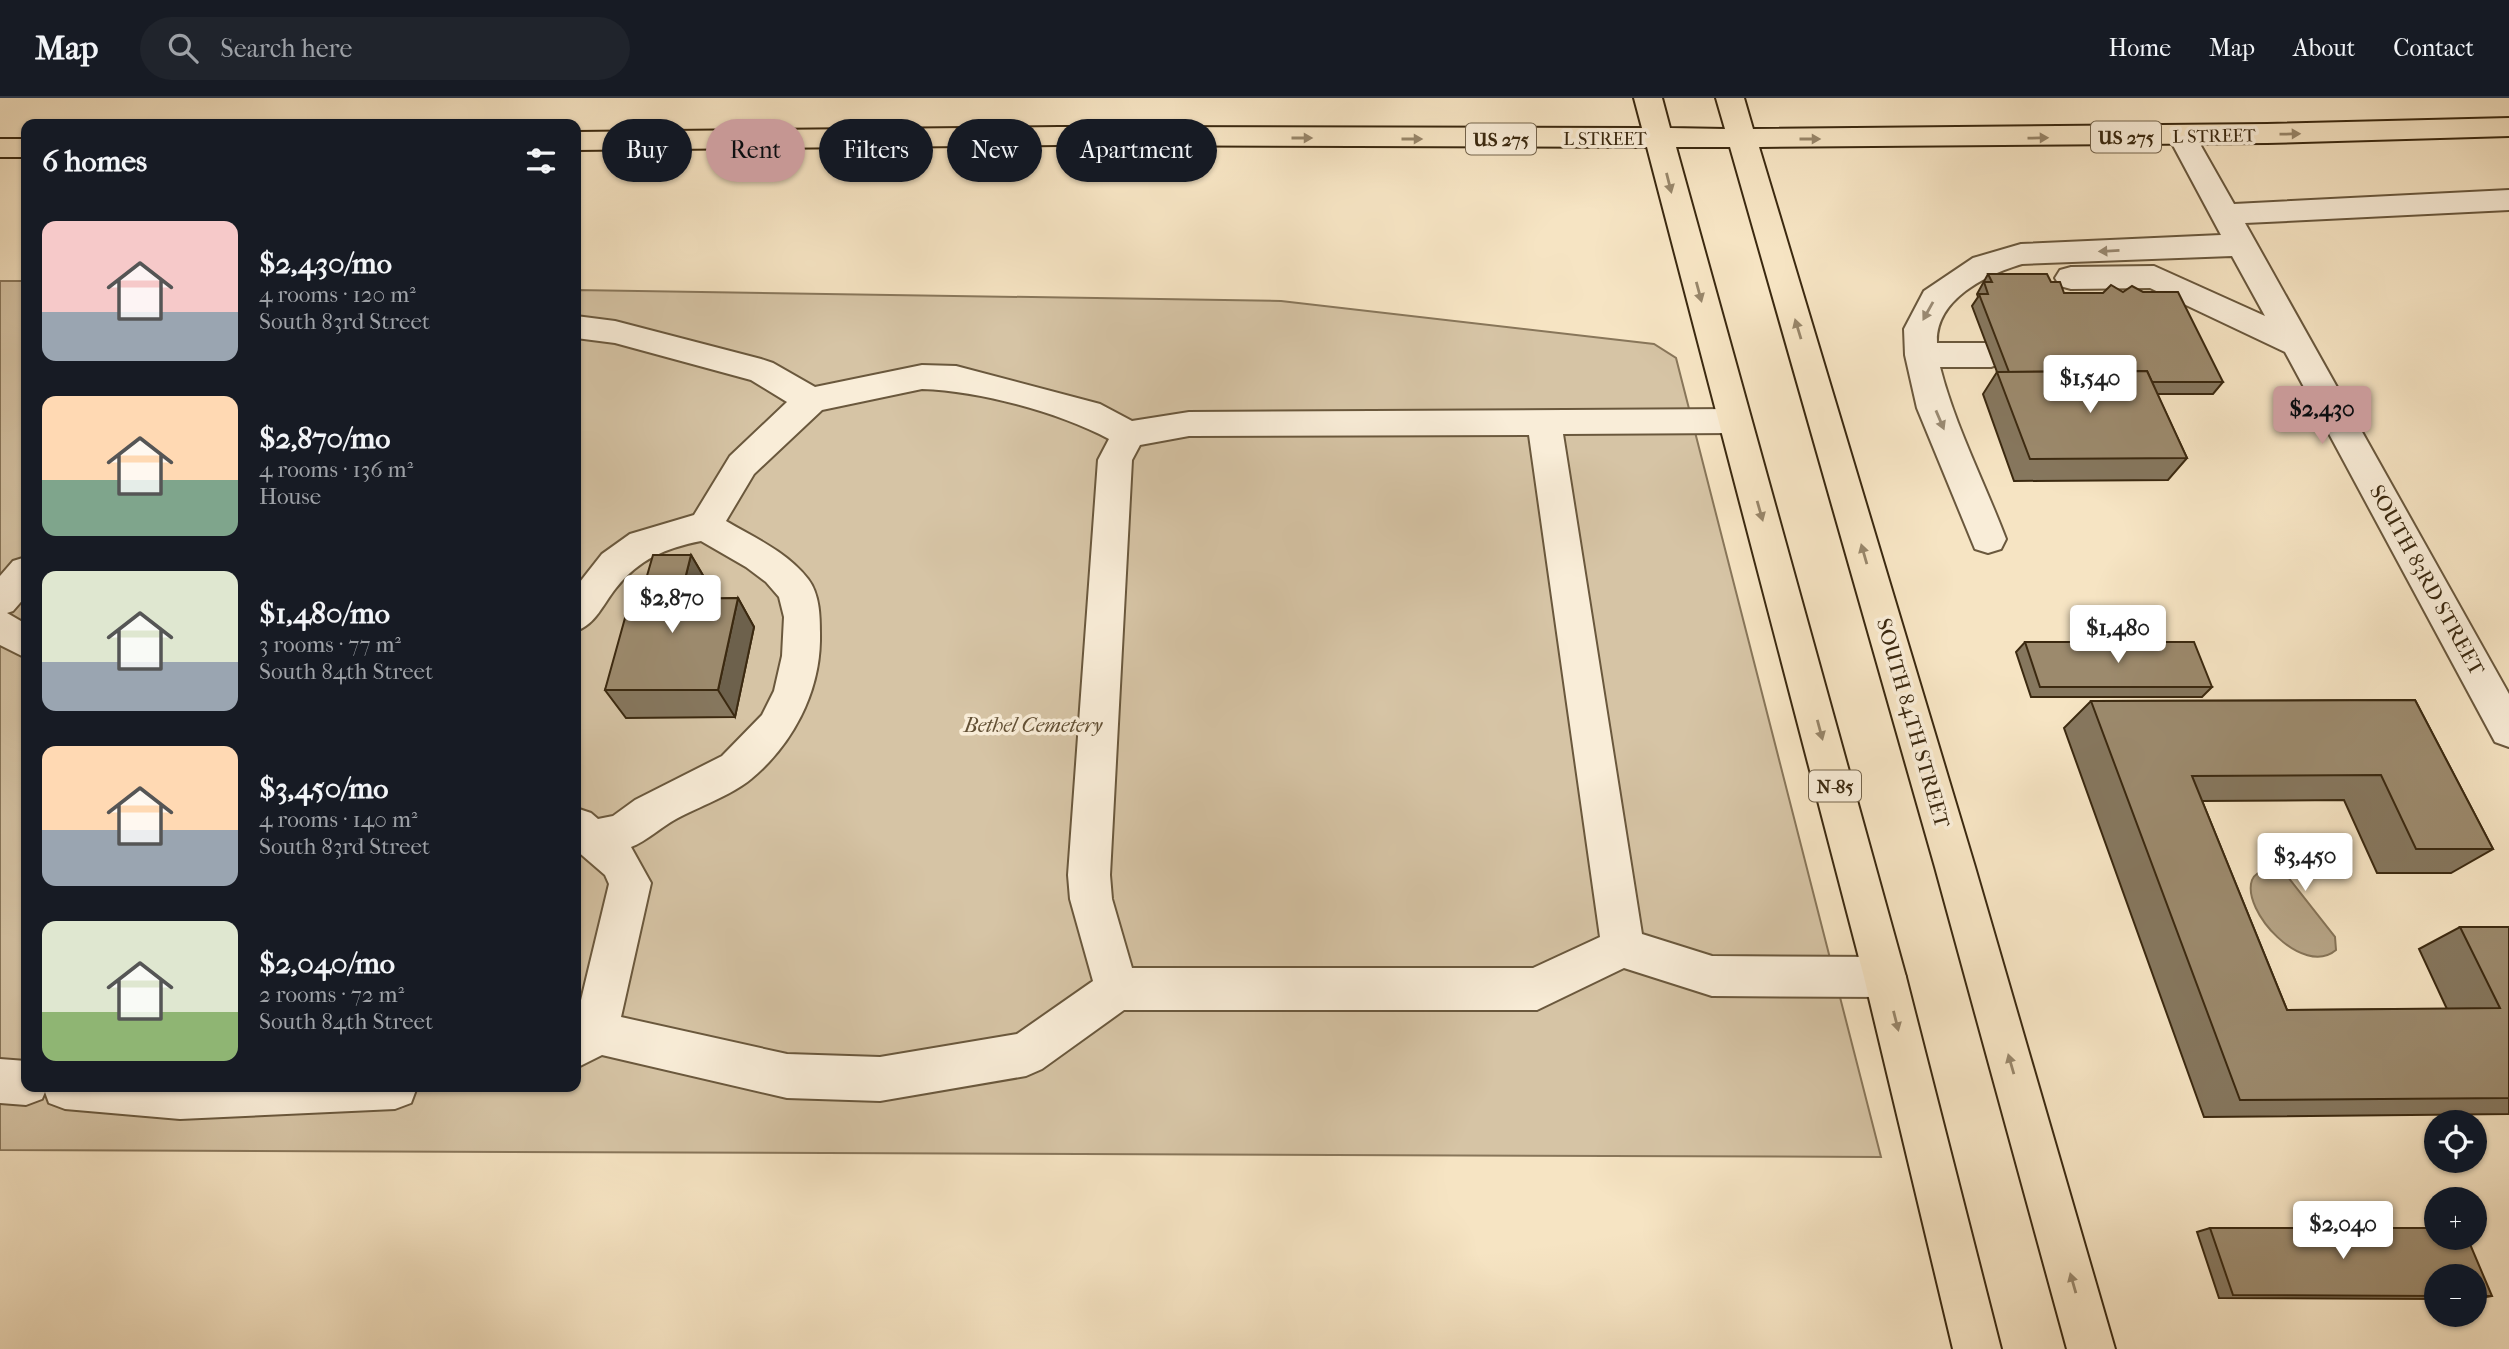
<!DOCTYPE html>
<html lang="en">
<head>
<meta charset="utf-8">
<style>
	:root { --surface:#171b24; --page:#20242c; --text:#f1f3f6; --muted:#9ea1a6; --line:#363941; --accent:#c59692 }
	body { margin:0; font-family:"IM FELL French Canon",serif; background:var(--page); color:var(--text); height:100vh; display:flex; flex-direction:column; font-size:26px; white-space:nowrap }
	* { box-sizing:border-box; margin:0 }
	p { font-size:23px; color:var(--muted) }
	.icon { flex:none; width:38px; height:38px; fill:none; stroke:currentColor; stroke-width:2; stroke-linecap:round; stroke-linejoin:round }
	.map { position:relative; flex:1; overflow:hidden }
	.drawer { position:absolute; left:21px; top:21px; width:560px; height:973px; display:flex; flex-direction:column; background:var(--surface); border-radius:14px; box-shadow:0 2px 5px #0004 }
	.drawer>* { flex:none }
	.banner { position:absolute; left:602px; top:21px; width:665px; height:63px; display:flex; gap:14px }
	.controls { position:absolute; left:2424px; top:1012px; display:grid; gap:14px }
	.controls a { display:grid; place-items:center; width:63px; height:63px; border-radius:50%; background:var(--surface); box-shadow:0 2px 5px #0004; font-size:35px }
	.price { position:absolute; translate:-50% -60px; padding:0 16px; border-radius:7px; background:#fff; color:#222; font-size:23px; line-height:46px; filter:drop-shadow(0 2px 4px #0008) }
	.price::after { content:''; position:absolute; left:50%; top:42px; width:21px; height:16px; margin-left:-10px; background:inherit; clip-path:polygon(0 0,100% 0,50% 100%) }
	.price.on { background:var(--accent); color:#111 }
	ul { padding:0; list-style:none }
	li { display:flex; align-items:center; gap:21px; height:175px; padding:0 21px }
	li span { display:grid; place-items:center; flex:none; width:196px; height:140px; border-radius:14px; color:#555 }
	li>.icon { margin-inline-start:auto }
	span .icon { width:84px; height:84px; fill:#fffc; stroke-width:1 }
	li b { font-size:30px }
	h2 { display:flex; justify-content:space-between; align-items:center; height:84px; padding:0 21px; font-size:30px }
	.tag { padding:0 24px; border-radius:32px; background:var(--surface); box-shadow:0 2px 5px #0004; font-size:24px; line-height:63px }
	.tag.on { background:var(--accent); color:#111 }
	header { display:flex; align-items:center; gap:42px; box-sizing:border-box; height:98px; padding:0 35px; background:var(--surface); border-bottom:2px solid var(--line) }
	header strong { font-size:33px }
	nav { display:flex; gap:38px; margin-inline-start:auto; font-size:24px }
	.search { width:490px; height:63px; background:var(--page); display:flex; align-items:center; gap:18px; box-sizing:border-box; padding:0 24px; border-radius:38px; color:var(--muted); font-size:26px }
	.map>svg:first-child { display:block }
	.green { fill:#d6c4a5; stroke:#88765a; stroke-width:2 }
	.water { fill:#b6a486; stroke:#857357; stroke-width:2 }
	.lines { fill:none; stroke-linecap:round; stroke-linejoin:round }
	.minor-casing { stroke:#6a583d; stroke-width:4 }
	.major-casing { stroke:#3b2910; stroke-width:4 }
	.minor { fill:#f9edd8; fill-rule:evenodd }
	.major { fill:#f6e4c3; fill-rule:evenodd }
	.wall { fill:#86775e; stroke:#3b2910; stroke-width:2 }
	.shaded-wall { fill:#6d614c; stroke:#3b2910; stroke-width:2 }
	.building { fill:#9c8a6d; stroke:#3b2910; stroke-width:2 }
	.oneway { fill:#98866a }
	.oneway2 { fill:#9a8b74 }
	.labels { text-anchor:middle; stroke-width:7; stroke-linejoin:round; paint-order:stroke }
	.far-street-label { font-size:18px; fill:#3b2910; stroke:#f9edd8 }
	.shield { fill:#f9edd8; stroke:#74644c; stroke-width:2 }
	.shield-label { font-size:19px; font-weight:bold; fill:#3b2910 }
	.street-label { font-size:21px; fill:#3b2910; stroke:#f9edd8 }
	.park-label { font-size:21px; font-style:italic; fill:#625035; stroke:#f9edd8 }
</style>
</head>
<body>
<header>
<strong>Map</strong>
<div class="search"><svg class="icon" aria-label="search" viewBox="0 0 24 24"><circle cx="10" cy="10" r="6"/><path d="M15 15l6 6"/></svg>Search here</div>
<nav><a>Home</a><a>Map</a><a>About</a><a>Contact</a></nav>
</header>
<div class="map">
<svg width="2509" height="1251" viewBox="0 0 2509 1251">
	<rect width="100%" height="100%" fill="#f6e4c3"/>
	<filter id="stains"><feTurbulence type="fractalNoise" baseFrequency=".00286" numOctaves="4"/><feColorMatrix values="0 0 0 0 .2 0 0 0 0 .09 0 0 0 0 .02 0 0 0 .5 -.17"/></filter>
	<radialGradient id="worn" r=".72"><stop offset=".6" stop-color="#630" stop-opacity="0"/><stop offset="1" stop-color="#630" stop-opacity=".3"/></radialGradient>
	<polygon class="green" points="0,183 26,183 26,989 576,989 576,192 1281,203 1654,246 1676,260 1881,1059 0,1052"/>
	<path class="water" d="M 2274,767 L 2287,773 L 2288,779 L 2335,839 L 2336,852 C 2303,880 2241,813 2252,782 C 2256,772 2268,773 2274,767 Z"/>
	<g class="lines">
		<defs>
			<g id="minor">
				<path d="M 2182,29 L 2192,32 L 2234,106 L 2509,92 L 2509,112 L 2245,125 L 2509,596 L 2509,649 L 2495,644 L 2285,254 L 2150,190 L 2071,191 L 2060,188 L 2055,180 L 2060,172 L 2071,169 L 2154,168 L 2265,218 L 2232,158 L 2022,166 C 1985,177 1935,202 1937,245 L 1991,245 L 2002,249 L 2007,257 L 2002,265 L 1991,269 L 1940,269 C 1955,328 1984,383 2006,441 L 2001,451 L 1988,455 L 1975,451 L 1917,310 L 1905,257 L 1904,231 L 1924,193 L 1973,160 L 2021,146 L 2221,137 L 2168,38 L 2172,32 Z"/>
				<path d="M 576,218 L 615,223 L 761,261 L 773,265 L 815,289 L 922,267 L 956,268 L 1100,306 L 1132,323 L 1189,314 L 1734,311 L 1746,314 L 1751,323 L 1746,332 L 1734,335 L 1563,336 L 1642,836 L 1712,858 L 1885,859 L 1900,865 L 1906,879 L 1900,893 L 1885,899 L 1712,898 L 1624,870 L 1537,912 L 1124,912 L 1042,971 L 1026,978 L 880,1003 L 787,1000 L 602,957 L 576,970 L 576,923 L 609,786 L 605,777 L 576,752 L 576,710 L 591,715 L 598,721 L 613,718 L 635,702 L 722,658 L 762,617 L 774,593 L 782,558 L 784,519 L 779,499 L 766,484 L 746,469 L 701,443 C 666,450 639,461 616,490 C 603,506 596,526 576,533 L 576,489 L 602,456 L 630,436 L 694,417 L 730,358 L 787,304 L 751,282 L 615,245 L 576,240 ZM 922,291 C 980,293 1058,314 1109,341 L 1098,362 L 1068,777 L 1070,801 L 1093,883 L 1017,936 L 880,959 L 787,956 L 621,919 L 651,785 L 631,749 C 647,743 661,729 676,721 C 698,709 732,697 751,681 C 792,647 819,596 820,543 C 820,523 821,498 808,481 C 787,454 755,440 726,423 L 754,376 L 822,312 ZM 1529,337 L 1600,839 L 1533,870 L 1132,870 L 1112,801 L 1110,777 L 1132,362 L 1140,347 L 1189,338 Z"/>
				<polygon points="26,459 26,498 13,513 7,515 26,526 26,560 0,547 0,478 13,463"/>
				<polygon points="0,961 26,963 26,989 417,989 411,1005 395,1011 180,1021 65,1011 49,1005 45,994 42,1001 26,1007 0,1005"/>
			</g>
			<g id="major">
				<polygon points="1634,0 1662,0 1670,30 1725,31 1716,0 1744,0 1753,31 2267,26 2509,20 2509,38 2267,45 1759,49 1975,769 2115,1251 2067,1251 1935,769 1730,49 1676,49 1906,879 2001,1251 1953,1251 1864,879 1647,49 1059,47 576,52 576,34 1059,29 1642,30"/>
				<rect x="0" y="41" width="26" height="18"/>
			</g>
		</defs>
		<use href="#minor" class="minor-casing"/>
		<use href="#major" class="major-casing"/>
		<use href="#minor" class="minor"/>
		<use href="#major" class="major"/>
	</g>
	<g class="wall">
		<polygon points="1988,176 2051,184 2064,195 2223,284 2213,296 2157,296 2187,360 2168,382 2014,383 1983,296 1997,274 1972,208 1978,199 1977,196"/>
		<polygon points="691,457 708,486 704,501 738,500 754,529 735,619 626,620 605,592 640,502"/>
		<polygon points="2025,544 2212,589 2202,599 2031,599 2016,554"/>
		<polygon points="2415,602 2493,751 2451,775 2377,775 2344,702 2202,703 2287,912 2447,911 2419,851 2460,829 2509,829 2509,1016 2204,1019 2064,630 2091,603"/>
		<polygon points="2210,1130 2436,1178 2436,1201 2219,1200 2197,1134"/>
		<polygon points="2474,1198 2492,1198 2474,1201"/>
	</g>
	<g class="shaded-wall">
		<polygon points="691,457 708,486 697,530 680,501"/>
		<polygon points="738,500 754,529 735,619 718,592"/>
	</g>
	<g class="building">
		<polygon points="1988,176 2047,176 2051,184 2060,184 2064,195 2103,195 2111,187 2123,194 2132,188 2143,194 2178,194 2223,284 2152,284 2147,273 2009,274 1979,196 1988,196 1984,184 1992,184"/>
		<polygon points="2147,273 2187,360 2030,361 1997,274"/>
		<polygon points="653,457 691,457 680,501 738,500 718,592 605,592 630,502 640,502"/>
		<polygon points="2025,544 2194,544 2212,589 2040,589"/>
		<polygon points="2415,602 2493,751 2416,751 2381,677 2192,678 2287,912 2500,910 2460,829 2509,829 2509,1000 2240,1002 2091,603"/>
		<polygon points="2210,1130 2436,1130 2436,1139 2467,1139 2492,1198 2474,1198 2474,1178 2436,1178 2436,1198 2233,1197"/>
	</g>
	<defs><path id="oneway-solid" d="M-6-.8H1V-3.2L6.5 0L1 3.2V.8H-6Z" transform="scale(1.75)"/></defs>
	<g class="oneway">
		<use href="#oneway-solid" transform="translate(2290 36) rotate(-1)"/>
		<use href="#oneway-solid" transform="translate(1302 40)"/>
		<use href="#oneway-solid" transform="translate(2038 40) rotate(-1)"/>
		<use href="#oneway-solid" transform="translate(1412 41)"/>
		<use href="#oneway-solid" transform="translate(1810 41)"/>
		<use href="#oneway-solid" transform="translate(1669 85) rotate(76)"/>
		<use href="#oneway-solid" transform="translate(1699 194) rotate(75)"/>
		<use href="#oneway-solid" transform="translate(1798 231) rotate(-107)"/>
		<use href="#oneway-solid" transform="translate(1760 413) rotate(74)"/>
		<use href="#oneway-solid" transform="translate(1864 456) rotate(-106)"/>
		<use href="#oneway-solid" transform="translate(1820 632) rotate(75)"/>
		<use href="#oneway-solid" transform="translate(1896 923) rotate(76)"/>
		<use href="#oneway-solid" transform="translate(2011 966) rotate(-106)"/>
		<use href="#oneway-solid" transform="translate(2073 1185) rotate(-106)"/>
	</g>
	<g class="oneway2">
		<use href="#oneway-solid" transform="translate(2109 153) rotate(177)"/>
		<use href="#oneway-solid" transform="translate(1928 213) rotate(119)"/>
		<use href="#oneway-solid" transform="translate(1940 322) rotate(67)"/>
	</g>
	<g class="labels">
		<g class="far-street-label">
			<text transform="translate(2214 38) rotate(-1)" y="6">L STREET</text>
			<text x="1605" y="47">L STREET</text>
		</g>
		<g class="shield">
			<rect x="2091" y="23.5" width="70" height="31" rx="5"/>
			<rect x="1466" y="25.5" width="70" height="31" rx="5"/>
			<rect x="1809" y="672.5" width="52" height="31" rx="5"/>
		</g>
		<g class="shield-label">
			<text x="2126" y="46">US 275</text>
			<text x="1501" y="48">US 275</text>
			<text x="1835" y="695">N-85</text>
		</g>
		<g class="street-label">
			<text transform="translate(2427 482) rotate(61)" y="7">SOUTH 83RD STREET</text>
			<text transform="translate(1913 625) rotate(74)" y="7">SOUTH 84TH STREET</text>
		</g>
		<g class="park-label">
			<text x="1033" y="634">Bethel Cemetery</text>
		</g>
	</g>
	<rect width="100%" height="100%" filter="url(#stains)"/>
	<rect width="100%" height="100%" fill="url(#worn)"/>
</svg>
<div class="controls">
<a><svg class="icon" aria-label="locate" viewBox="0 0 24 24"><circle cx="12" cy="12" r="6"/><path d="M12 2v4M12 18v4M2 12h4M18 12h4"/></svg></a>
<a>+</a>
<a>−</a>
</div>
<b class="price" style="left:2090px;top:317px">$1,540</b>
<b class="price on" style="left:2322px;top:348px">$2,430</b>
<b class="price" style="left:672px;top:537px">$2,870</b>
<b class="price" style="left:2118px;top:567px">$1,480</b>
<b class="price" style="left:2305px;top:795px">$3,450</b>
<b class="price" style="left:2343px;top:1163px">$2,040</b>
<div class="banner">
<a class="tag">Buy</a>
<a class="tag on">Rent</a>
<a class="tag">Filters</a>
<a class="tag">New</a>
<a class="tag">Apartment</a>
</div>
<section class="drawer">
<h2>6 homes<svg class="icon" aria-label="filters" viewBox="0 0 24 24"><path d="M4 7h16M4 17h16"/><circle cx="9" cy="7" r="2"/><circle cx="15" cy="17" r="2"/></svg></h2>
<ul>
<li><span style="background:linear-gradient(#f6c9c9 65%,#9aa5b1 0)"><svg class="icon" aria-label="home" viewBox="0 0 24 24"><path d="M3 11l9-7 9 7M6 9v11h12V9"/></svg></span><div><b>$2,430/mo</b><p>4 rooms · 120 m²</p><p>South 83rd Street</p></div></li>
<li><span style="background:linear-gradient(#ffd9b3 60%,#7fa58c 0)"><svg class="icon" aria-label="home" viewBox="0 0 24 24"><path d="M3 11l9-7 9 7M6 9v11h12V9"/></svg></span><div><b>$2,870/mo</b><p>4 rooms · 136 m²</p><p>House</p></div></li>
<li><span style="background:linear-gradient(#dfe7d0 65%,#9aa5b1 0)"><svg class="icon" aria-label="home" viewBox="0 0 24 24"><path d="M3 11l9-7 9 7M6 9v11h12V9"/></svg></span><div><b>$1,480/mo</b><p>3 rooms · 77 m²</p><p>South 84th Street</p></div></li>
<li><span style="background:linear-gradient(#ffd9b3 60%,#9aa5b1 0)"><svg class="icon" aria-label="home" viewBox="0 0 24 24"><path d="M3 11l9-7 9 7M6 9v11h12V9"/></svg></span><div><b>$3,450/mo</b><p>4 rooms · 140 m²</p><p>South 83rd Street</p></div></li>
<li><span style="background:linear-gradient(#dfe7d0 65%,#8fb573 0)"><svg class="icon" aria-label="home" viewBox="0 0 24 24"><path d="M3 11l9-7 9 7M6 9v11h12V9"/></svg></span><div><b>$2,040/mo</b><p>2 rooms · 72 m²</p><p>South 84th Street</p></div></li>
</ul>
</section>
</div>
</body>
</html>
